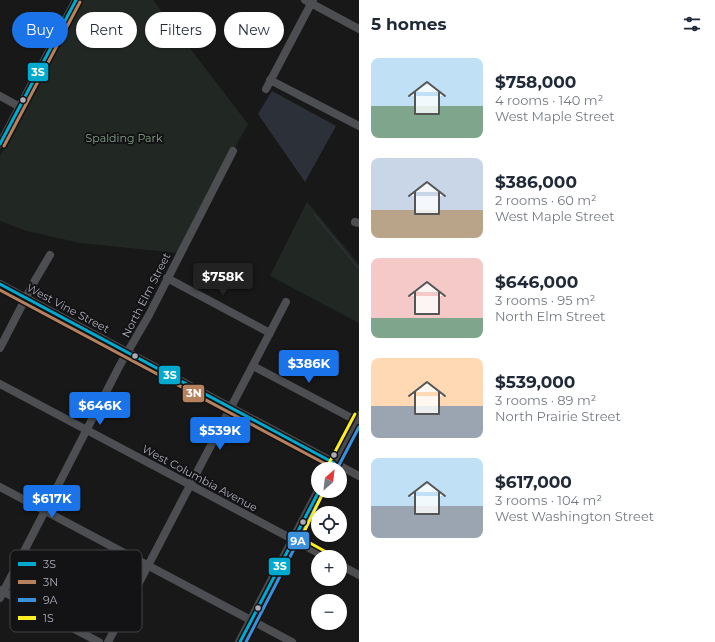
<!DOCTYPE html>
<html lang="en">
<head>
<meta charset="utf-8">
<style>
	:root { --surface:#fff; --page:#f6f6f7; --text:#1f2937; --muted:#747a83; --accent:#1a73e8 }
	body { margin:0; font-family:Montserrat,sans-serif; background:var(--page); color:var(--text); height:100vh; display:flex; flex-direction:column; font-size:15px; white-space:nowrap }
	* { box-sizing:border-box; margin:0 }
	p { font-size:13px; color:var(--muted) }
	.icon { flex:none; width:22px; height:22px; fill:none; stroke:currentColor; stroke-width:2; stroke-linecap:round; stroke-linejoin:round }
	.map { position:relative; flex:1; overflow:hidden }
	.drawer { display:flex; flex-direction:column; background:var(--surface); width:356px }
	.drawer>* { flex:none }
	.top-card { position:absolute; left:12px; top:12px; width:287px; height:36px; display:flex; gap:8px }
	.needle { width:26px; rotate:28deg }
	.controls { position:absolute; left:311px; top:462px; display:grid; gap:8px }
	.controls a { display:grid; place-items:center; width:36px; height:36px; border-radius:50%; background:var(--surface); box-shadow:0 1px 3px #0004; font-size:20px }
	.price { position:absolute; translate:-50% -34px; padding:0 9px; border-radius:4px; background:var(--accent); color:#fff; font-size:13px; line-height:26px; filter:drop-shadow(0 1px 2px #0008) }
	.price::after { content:''; position:absolute; left:50%; top:24px; width:12px; height:9px; margin-left:-6px; background:inherit; clip-path:polygon(0 0,100% 0,50% 100%) }
	.price.current { background:#222; color:#fff }
	ul { padding:0; list-style:none }
	li { display:flex; align-items:center; gap:12px; height:100px; padding:0 12px }
	li span { display:grid; place-items:center; flex:none; width:112px; height:80px; border-radius:8px; color:#555 }
	li>.icon { margin-inline-start:auto }
	span .icon { width:48px; height:48px; fill:#fffc; stroke-width:1 }
	li b { font-size:17px }
	h2 { display:flex; justify-content:space-between; align-items:center; height:48px; padding:0 12px; font-size:17px }
	.tag { padding:0 14px; border-radius:18px; background:var(--surface); box-shadow:0 1px 3px #0004; font-size:14px; line-height:36px }
	.tag.current { background:var(--accent); color:#fff }
	main { display:flex; flex:1; min-height:0 }
	.map>svg:first-child { display:block }
	.green { fill:#212722 }
	.water { fill:#2c3139 }
	.lines { fill:none; stroke-linecap:round; stroke-linejoin:round }
	.stream { stroke:#2c3139; stroke-width:1.5 }
	.minor { stroke:#4d4e51; stroke-width:8 }
	.major { stroke:#4a4a4d; stroke-width:10 }
	.bus-1-casing { stroke:#131214; stroke-width:6 }
	.bus-2-casing { stroke:#131214; stroke-width:6 }
	.bus-3-casing { stroke:#131214; stroke-width:6 }
	.bus-4-casing { stroke:#131214; stroke-width:6 }
	.bus-1 { stroke:#00a9ce; stroke-width:3 }
	.bus-2 { stroke:#b6815c; stroke-width:3 }
	.bus-3 { stroke:#3a90db; stroke-width:3 }
	.bus-4 { stroke:#fcee1f; stroke-width:3 }
	.bus-dot { fill:#abacb8; stroke:#131214; stroke-width:1.5 }
	.labels { text-anchor:middle; stroke-width:4; stroke-linejoin:round; paint-order:stroke }
	.park-label { font-size:11px; fill:#83a18b; stroke:#131214 }
	.street-label { font-size:11px; fill:#abacb8; stroke:#131214 }
	.key { fill:#131214; stroke:#414045; stroke-width:1 }
	.key-label { font-size:11px; fill:#abacb8 }
	.line-badge { stroke:#131214; stroke-width:1.5 }
	.badge-label { font-size:11px; text-anchor:middle; font-weight:bold; fill:#fff }
</style>
</head>
<body>
<main>
<div class="map">
<svg width="359" height="642" viewBox="0 0 359 642">
	<rect width="100%" height="100%" fill="#181818"/>
	<g class="green">
		<polygon points="81,0 153,0 248,124 177,253 80,243 27,231 0,221 0,156"/>
		<polygon points="307,202 359,264 359,323 270,276"/>
	</g>
	<polygon class="water" points="272,91 336,126 305,182 258,114"/>
	<g class="lines">
		<polyline class="stream" points="314,214 359,269"/>
		<g class="minor">
			<polyline points="305,0 359,29"/>
			<polyline points="270,80 359,126"/>
			<polyline points="266,89 313,0"/>
			<polyline points="0,96 20,107"/>
			<polyline points="0,144 76,0"/>
			<polyline points="355,222 359,223"/>
			<polyline points="167,278 270,333"/>
			<polyline points="0,284 359,476"/>
			<polyline points="0,348 34,282 50,255"/>
			<polyline points="253,366 359,422"/>
			<polyline points="0,384 326,557"/>
			<polyline points="0,487 292,642"/>
			<polyline points="340,565 359,575"/>
			<polyline points="0,590 99,642"/>
			<polyline points="0,598 120,365 149,315 233,151"/>
			<polyline points="108,642 286,302"/>
		</g>
		<g class="major">
			<polyline points="331,469 359,416"/>
			<polyline points="240,642 319,491"/>
		</g>
		<defs>
			<g id="bus-1">
				<polyline points="0,144 76,0"/>
				<polyline points="0,284 334,463 331,469"/>
				<polyline points="240,642 319,491"/>
			</g>
			<g id="bus-2">
				<polyline points="4,146 80,2"/>
				<polyline points="0,290 335,469"/>
			</g>
			<g id="bus-3">
				<polyline points="337,469 359,427"/>
				<polyline points="246,642 323,493"/>
			</g>
			<g id="bus-4">
				<polyline points="327,467 355,414"/>
				<polyline points="323,493 301,538 328,553"/>
			</g>
		</defs>
		<use href="#bus-1" class="bus-1-casing"/>
		<use href="#bus-2" class="bus-2-casing"/>
		<use href="#bus-3" class="bus-3-casing"/>
		<use href="#bus-4" class="bus-4-casing"/>
		<use href="#bus-1" class="bus-1"/>
		<use href="#bus-2" class="bus-2"/>
		<use href="#bus-3" class="bus-3"/>
		<use href="#bus-4" class="bus-4"/>
	</g>
	<g class="bus-dot">
		<circle cx="23" cy="100" r="3.5"/>
		<circle cx="135" cy="356" r="3.5"/>
		<circle cx="334" cy="455" r="3.5"/>
		<circle cx="303" cy="522" r="3.5"/>
		<circle cx="258" cy="608" r="3.5"/>
	</g>
	<g class="labels">
		<g class="park-label">
			<text x="124" y="142">Spalding Park</text>
		</g>
		<g class="street-label">
			<text transform="translate(146 295) rotate(-63)" y="4">North Elm Street</text>
			<text transform="translate(68 308) rotate(28)" y="4">West Vine Street</text>
			<text transform="translate(200 478) rotate(28)" y="4">West Columbia Avenue</text>
		</g>
	</g>
	<rect x="10" y="550" width="132" height="82" rx="6" class="key"/>
	<rect x="18" y="562" width="18" height="4" fill="#00a9ce"/>
	<rect x="18" y="580" width="18" height="4" fill="#b6815c"/>
	<rect x="18" y="598" width="18" height="4" fill="#3a90db"/>
	<rect x="18" y="616" width="18" height="4" fill="#fcee1f"/>
	<g class="key-label">
		<text x="43" y="568">3S</text>
		<text x="43" y="586">3N</text>
		<text x="43" y="604">9A</text>
		<text x="43" y="622">1S</text>
	</g>
	<g class="line-badge">
		<rect x="27" y="62" width="22" height="20" rx="4" fill="#00a9ce"/>
		<rect x="158" y="365" width="23" height="20" rx="4" fill="#00a9ce"/>
		<rect x="182" y="384" width="23" height="19" rx="4" fill="#b6815c"/>
		<rect x="287" y="531" width="23" height="19" rx="4" fill="#3a90db"/>
		<rect x="268" y="557" width="23" height="19" rx="4" fill="#00a9ce"/>
	</g>
	<g class="badge-label">
		<text x="38" y="76">3S</text>
		<text x="170" y="379">3S</text>
		<text x="194" y="397">3N</text>
		<text x="298" y="545">9A</text>
		<text x="280" y="570">3S</text>
	</g>
</svg>
<div class="controls">
<a><svg class="needle" viewBox="-14 -14 28 28"><path d="M0-13l5 13h-10z" fill="#e53935"/><path d="M0 13l5-13h-10z" fill="#747a83"/></svg></a>
<a><svg class="icon" aria-label="locate" viewBox="0 0 24 24"><circle cx="12" cy="12" r="6"/><path d="M12 2v4M12 18v4M2 12h4M18 12h4"/></svg></a>
<a>+</a>
<a>−</a>
</div>
<b class="price current" style="left:223px;top:297px">$758K</b>
<b class="price" style="left:309px;top:384px">$386K</b>
<b class="price" style="left:100px;top:426px">$646K</b>
<b class="price" style="left:220px;top:451px">$539K</b>
<b class="price" style="left:52px;top:519px">$617K</b>
<div class="top-card">
<a class="tag current">Buy</a>
<a class="tag">Rent</a>
<a class="tag">Filters</a>
<a class="tag">New</a>
</div>
</div>
<section class="drawer">
<h2>5 homes<svg class="icon" aria-label="filters" viewBox="0 0 24 24"><path d="M4 7h16M4 17h16"/><circle cx="9" cy="7" r="2"/><circle cx="15" cy="17" r="2"/></svg></h2>
<ul>
<li><span style="background:linear-gradient(#bfe0f5 60%,#7fa58c 0)"><svg class="icon" aria-label="home" viewBox="0 0 24 24"><path d="M3 11l9-7 9 7M6 9v11h12V9"/></svg></span><div><b>$758,000</b><p>4 rooms · 140 m²</p><p>West Maple Street</p></div></li>
<li><span style="background:linear-gradient(#c9d6e8 65%,#b9a48a 0)"><svg class="icon" aria-label="home" viewBox="0 0 24 24"><path d="M3 11l9-7 9 7M6 9v11h12V9"/></svg></span><div><b>$386,000</b><p>2 rooms · 60 m²</p><p>West Maple Street</p></div></li>
<li><span style="background:linear-gradient(#f6c9c9 75%,#7fa58c 0)"><svg class="icon" aria-label="home" viewBox="0 0 24 24"><path d="M3 11l9-7 9 7M6 9v11h12V9"/></svg></span><div><b>$646,000</b><p>3 rooms · 95 m²</p><p>North Elm Street</p></div></li>
<li><span style="background:linear-gradient(#ffd9b3 60%,#9aa5b1 0)"><svg class="icon" aria-label="home" viewBox="0 0 24 24"><path d="M3 11l9-7 9 7M6 9v11h12V9"/></svg></span><div><b>$539,000</b><p>3 rooms · 89 m²</p><p>North Prairie Street</p></div></li>
<li><span style="background:linear-gradient(#bfe0f5 60%,#9aa5b1 0)"><svg class="icon" aria-label="home" viewBox="0 0 24 24"><path d="M3 11l9-7 9 7M6 9v11h12V9"/></svg></span><div><b>$617,000</b><p>3 rooms · 104 m²</p><p>West Washington Street</p></div></li>
</ul>
</section>
</main>
</body>
</html>
